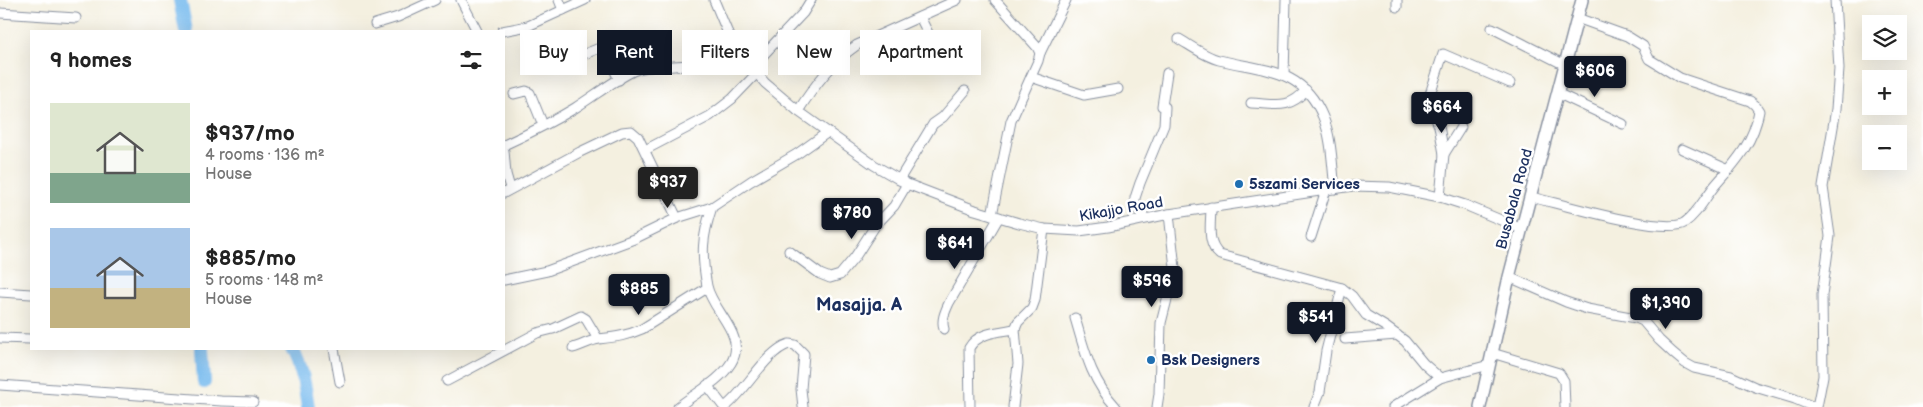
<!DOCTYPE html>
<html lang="en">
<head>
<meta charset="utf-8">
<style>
	:root { --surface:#fff; --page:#f6f6f6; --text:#222; --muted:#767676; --accent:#111827 }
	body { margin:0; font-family:"Balsamiq Sans",sans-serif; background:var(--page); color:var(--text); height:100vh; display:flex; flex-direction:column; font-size:19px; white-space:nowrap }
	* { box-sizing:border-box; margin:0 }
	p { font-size:16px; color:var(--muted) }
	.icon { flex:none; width:28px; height:28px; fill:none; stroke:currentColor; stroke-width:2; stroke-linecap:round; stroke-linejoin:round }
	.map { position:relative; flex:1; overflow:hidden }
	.sheet { position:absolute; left:30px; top:30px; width:475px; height:320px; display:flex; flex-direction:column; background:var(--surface); border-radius:0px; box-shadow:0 5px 20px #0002 }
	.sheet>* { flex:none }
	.top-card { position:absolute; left:520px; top:30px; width:475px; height:45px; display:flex; gap:10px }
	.controls { position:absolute; left:1862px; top:15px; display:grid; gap:10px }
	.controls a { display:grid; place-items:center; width:45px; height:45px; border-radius:0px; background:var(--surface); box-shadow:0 5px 20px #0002; font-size:25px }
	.price { position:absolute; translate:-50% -42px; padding:0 11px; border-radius:5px; background:var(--accent); color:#fff; font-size:16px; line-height:32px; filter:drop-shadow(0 1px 2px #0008) }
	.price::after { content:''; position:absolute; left:50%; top:30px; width:15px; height:11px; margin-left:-8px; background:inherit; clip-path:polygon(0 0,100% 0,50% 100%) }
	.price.active { background:#222; color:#fff }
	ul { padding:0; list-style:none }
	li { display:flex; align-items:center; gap:15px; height:125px; padding:0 20px }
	li span { display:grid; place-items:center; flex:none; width:140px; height:100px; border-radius:0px; color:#555 }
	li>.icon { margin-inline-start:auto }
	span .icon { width:60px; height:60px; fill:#fffc; stroke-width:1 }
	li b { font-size:21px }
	h2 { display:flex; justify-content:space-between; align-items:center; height:60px; padding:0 20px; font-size:21px }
	.pill { padding:0 18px; border-radius:0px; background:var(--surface); box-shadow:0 5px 20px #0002; font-size:18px; line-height:45px }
	.pill.active { background:var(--accent); color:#fff }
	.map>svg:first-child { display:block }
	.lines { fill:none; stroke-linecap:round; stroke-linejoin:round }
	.river { stroke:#78bbee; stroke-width:14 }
	.minor-casing { stroke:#88909f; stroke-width:11 }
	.tertiary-casing { stroke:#88909f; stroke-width:14 }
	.minor { stroke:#fff; stroke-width:9 }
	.tertiary { stroke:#fff; stroke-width:11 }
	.poi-dot { fill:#1f6fb2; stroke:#fff; stroke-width:2 }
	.labels { text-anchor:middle; stroke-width:5; stroke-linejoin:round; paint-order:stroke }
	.poi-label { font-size:15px; font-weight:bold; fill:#1b2f5e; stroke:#fff; text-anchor:start }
	.street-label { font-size:15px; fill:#1b2f5e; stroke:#fff }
	.quarter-label { font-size:18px; font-weight:bold; fill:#1b2f5e; stroke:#fff }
</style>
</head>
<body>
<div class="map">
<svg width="1923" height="407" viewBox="0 0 1923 407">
	<rect width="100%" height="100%" fill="#fff"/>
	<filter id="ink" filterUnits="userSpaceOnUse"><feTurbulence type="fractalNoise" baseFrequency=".02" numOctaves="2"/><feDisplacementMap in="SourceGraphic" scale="10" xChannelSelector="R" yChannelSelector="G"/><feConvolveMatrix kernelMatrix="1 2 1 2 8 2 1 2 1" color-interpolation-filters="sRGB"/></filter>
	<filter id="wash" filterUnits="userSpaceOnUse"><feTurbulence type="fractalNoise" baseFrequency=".0096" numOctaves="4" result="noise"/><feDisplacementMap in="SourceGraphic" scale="20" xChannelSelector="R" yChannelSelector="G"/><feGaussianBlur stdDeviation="1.12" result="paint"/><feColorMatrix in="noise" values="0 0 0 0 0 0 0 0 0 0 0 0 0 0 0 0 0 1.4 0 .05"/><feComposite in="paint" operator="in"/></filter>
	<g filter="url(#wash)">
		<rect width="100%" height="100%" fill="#f4f0e0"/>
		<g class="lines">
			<g class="river">
				<polyline points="180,0 186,31"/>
				<polyline points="202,349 204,382"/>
				<path d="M 292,349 C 302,367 305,386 308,407"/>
			</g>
		</g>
	</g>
	<g filter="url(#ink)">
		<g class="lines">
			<defs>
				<g id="minor">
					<polyline points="461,0 477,31"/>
					<polyline points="559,0 563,10"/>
					<polyline points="714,0 727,31 742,56 765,83 798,111 874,165 907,184 975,210 1019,223 1044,229 1079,231 1108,227 1169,214 1353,186 1389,187 1440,197 1465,205 1522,229"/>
					<polyline points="1397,7 1397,0"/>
					<polyline points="0,13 76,18"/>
					<polyline points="920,17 934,45"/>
					<polyline points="375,24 398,17 435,0"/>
					<polyline points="1492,28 1565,65"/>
					<polyline points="502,31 528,26 585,0"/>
					<path d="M 1179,39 C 1191,46 1206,57 1219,60 C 1264,71 1303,68 1323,117 C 1332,139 1332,165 1335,189"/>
					<polyline points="587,53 602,47 605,49 619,80"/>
					<polyline points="1040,53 1066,0"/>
					<polyline points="752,67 803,13 811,0"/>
					<polyline points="1284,75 1286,0"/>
					<polyline points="1031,77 1084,95 1118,89"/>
					<polyline points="1557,93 1623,124"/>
					<polyline points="514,94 526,91 530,93 543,125"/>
					<path d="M 1251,103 C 1275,104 1289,110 1306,90"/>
					<path d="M 798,111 C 815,85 831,63 857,45 L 957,0"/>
					<path d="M 504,145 C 528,134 552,122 575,108 C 594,96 613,81 633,71 C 646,65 660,67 674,66 C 698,65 714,58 735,46"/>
					<polyline points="1682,149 1729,170"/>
					<polyline points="645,150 710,116 732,99 757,73"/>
					<polyline points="504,151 506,174 510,188"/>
					<polyline points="1444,154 1461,127"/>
					<polyline points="899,180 933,124 943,117 965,91"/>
					<polyline points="504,193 580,152 622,132 631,131 638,137 677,218"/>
					<polyline points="1440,197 1444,154 1439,126 1428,100 1443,54 1510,83"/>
					<path d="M 1531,197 C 1558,203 1663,235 1684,223 C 1698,214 1706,195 1718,182 C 1737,161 1754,141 1759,111 L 1755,105 L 1750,101 L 1680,78 L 1649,59 L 1643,46 L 1627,36 L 1577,18"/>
					<path d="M 1211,207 C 1211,223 1206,244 1220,255 L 1342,288 L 1352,296 L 1366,315 L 1386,327 L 1405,341 L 1424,364 L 1440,378"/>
					<polyline points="992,215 1011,121 1038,61 1040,53 1037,47 995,0"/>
					<polyline points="1145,218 1135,206 1135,198 1140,183 1164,125 1165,107 1162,106 1167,73"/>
					<polyline points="1311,237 1326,190"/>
					<polyline points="789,251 820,274 830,278 840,275 855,257 875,226 894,206 907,184"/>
					<polyline points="1509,277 1566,302 1587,309 1636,318 1643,321 1659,340 1673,353 1685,363 1694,368 1731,376 1755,387 1795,399 1814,407"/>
					<polyline points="504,280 547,271 634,239 677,218 712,207 751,181 797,154 828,132"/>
					<polyline points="0,292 31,294"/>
					<path d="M 1075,318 C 1085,352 1091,380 1116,407"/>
					<path d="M 944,329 C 941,320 945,312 949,303 L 999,217"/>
					<polyline points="0,338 30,339"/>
					<polyline points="1345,339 1397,335"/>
					<path d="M 573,348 C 581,346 591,340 599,339 C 616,337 626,336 642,329 L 707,288"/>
					<polyline points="334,349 340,382"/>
					<polyline points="1492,353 1559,373 1564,381 1565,407"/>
					<polyline points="447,381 537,333 553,329 581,316 586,319 598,339"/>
					<polyline points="0,385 221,401 253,402"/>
					<path d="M 707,385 L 723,406 L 726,406 C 746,391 766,351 789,344 L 795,345 L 804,354 L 801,389 L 803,407"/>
					<path d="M 678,407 C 695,393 719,382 731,363 C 748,336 712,311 707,286 C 701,254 702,237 712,207"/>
					<path d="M 970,407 L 969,348 C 978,332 999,332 1015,329"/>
					<polyline points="1013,407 1018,364 1015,329 1018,322 1032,308 1035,300 1044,229"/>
					<polyline points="1157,407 1159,394 1161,323 1175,268 1169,214"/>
					<polyline points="1314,407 1320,392 1326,351 1342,288"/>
					<polyline points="1393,407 1440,378 1489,365"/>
					<polyline points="1817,407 1823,376 1822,295 1830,236 1823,187 1836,109 1839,69 1835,0"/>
				</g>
				<polyline id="tertiary" points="1480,407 1509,277 1582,0"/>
			</defs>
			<use href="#minor" class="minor-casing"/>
			<use href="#tertiary" class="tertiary-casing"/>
			<use href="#minor" class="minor"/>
			<use href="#tertiary" class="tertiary"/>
		</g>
	</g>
	<g class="poi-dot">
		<circle cx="1239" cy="184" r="5"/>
		<circle cx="1151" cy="360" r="5"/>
	</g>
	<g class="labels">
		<g class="poi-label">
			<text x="1249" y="189">5szami Services</text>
			<text x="1161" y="365">Bsk Designers</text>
		</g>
		<g class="street-label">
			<text transform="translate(1514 199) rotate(-75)" y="5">Busabala Road</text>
			<text transform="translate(1121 209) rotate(-10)" y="5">Kikajjo Road</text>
		</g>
		<g class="quarter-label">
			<text x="859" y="311">Masajja. A</text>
		</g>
	</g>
</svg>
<div class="controls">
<a><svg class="icon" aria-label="layers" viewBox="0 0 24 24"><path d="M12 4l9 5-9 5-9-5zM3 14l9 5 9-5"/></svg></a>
<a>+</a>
<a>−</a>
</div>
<b class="price" style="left:1595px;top:98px">$606</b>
<b class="price" style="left:1442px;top:134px">$664</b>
<b class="price active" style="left:668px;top:209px">$937</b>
<b class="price" style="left:852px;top:240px">$780</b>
<b class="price" style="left:955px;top:270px">$641</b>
<b class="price" style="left:1152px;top:308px">$596</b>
<b class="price" style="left:639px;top:316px">$885</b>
<b class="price" style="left:1666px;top:330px">$1,390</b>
<b class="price" style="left:1316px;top:344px">$541</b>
<div class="top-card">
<a class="pill">Buy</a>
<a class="pill active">Rent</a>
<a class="pill">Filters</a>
<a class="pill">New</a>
<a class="pill">Apartment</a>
</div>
<section class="sheet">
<h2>9 homes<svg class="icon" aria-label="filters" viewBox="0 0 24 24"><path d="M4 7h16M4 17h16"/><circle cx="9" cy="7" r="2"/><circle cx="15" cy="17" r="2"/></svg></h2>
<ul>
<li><span style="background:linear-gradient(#dfe7d0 70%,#7fa58c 0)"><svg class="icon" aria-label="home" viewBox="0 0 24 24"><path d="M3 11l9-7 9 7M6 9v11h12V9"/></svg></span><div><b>$937/mo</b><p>4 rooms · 136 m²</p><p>House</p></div></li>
<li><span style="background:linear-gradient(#a9c7e8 60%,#c2b280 0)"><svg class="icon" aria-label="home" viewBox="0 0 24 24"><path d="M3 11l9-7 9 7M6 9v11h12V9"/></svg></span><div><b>$885/mo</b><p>5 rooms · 148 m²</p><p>House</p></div></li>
</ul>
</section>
</div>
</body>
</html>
